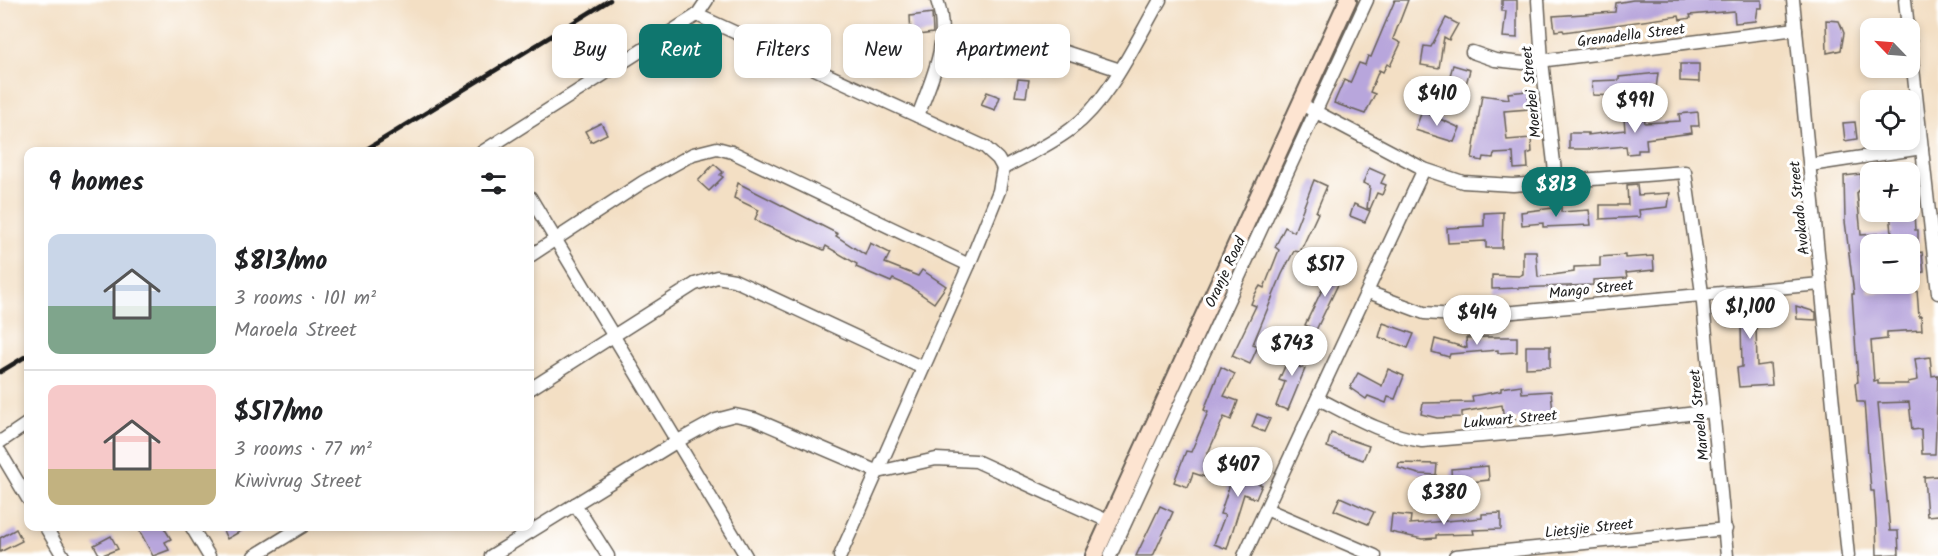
<!DOCTYPE html>
<html lang="en">
<head>
<meta charset="utf-8">
<style>
	:root { --surface:#fff; --page:#f2f2f2; --text:#202124; --muted:#757577; --line:#e0e0e0; --accent:#0f766e }
	body { margin:0; font-family:Kalam,sans-serif; background:var(--page); color:var(--text); height:100vh; display:flex; flex-direction:column; font-size:22px; white-space:nowrap }
	* { box-sizing:border-box; margin:0 }
	p { font-size:20px; color:var(--muted) }
	.icon { flex:none; width:33px; height:33px; fill:none; stroke:currentColor; stroke-width:2; stroke-linecap:round; stroke-linejoin:round }
	.map { position:relative; flex:1; overflow:hidden }
	.side { position:absolute; left:24px; top:147px; width:510px; height:384px; display:flex; flex-direction:column; background:var(--surface); border-radius:12px; box-shadow:0 3px 9px #0003 }
	.side>* { flex:none }
	.top-card { position:absolute; left:552px; top:24px; width:570px; height:54px; display:flex; gap:12px }
	.needle { width:39px; rotate:295deg }
	.fabs { position:absolute; left:1860px; top:18px; display:grid; gap:12px }
	.fabs a { display:grid; place-items:center; width:60px; height:60px; border-radius:12px; background:var(--surface); box-shadow:0 3px 9px #0003; font-size:30px }
	.price { position:absolute; translate:-50% -51px; padding:0 14px; border-radius:21px; background:#fff; color:#222; font-size:20px; line-height:39px; filter:drop-shadow(0 2px 3px #0008) }
	.price::after { content:''; position:absolute; left:50%; top:36px; width:18px; height:14px; margin-left:-9px; background:inherit; clip-path:polygon(0 0,100% 0,50% 100%) }
	.price.on { background:var(--accent); color:#fff }
	ul { padding:0; list-style:none }
	li { display:flex; align-items:center; gap:18px; height:150px; padding:0 24px }
	li+li { border-top:2px solid var(--line) }
	li span { display:grid; place-items:center; flex:none; width:168px; height:120px; border-radius:12px; color:#555 }
	li>.icon { margin-inline-start:auto }
	span .icon { width:72px; height:72px; fill:#fffc; stroke-width:1 }
	li b { font-size:26px }
	h2 { display:flex; justify-content:space-between; align-items:center; height:72px; padding:0 24px; font-size:26px }
	.pill { padding:0 21px; border-radius:12px; background:var(--surface); box-shadow:0 3px 9px #0003; font-size:21px; line-height:54px }
	.pill.on { background:var(--accent); color:#fff }
	.map>svg:first-child { display:block }
	.building { fill:#b8a6dc }
	.lines { fill:none; stroke-linecap:round; stroke-linejoin:round }
	.street-casing { stroke:#676057; stroke-width:15 }
	.secondary-casing { stroke:#676057; stroke-width:20 }
	.street { stroke:#fff; stroke-width:12 }
	.secondary { stroke:#fde4d1; stroke-width:16 }
	.rail { stroke:#1c1c1c; stroke-width:4.5 }
	.labels { text-anchor:middle; stroke-width:6; stroke-linejoin:round; paint-order:stroke }
	.street-label { font-size:15px; fill:#1c1c1c; stroke:#fff }
</style>
</head>
<body>
<div class="map">
<svg width="1938" height="556" viewBox="0 0 1938 556">
	<rect width="100%" height="100%" fill="#fff"/>
	<filter id="ink" filterUnits="userSpaceOnUse"><feTurbulence type="fractalNoise" baseFrequency=".0167" numOctaves="2"/><feDisplacementMap in="SourceGraphic" scale="12" xChannelSelector="R" yChannelSelector="G"/><feConvolveMatrix kernelMatrix="1 2 1 2 8 2 1 2 1" color-interpolation-filters="sRGB"/></filter>
	<filter id="wash" filterUnits="userSpaceOnUse"><feTurbulence type="fractalNoise" baseFrequency=".008" numOctaves="4" result="noise"/><feDisplacementMap in="SourceGraphic" scale="24" xChannelSelector="R" yChannelSelector="G"/><feGaussianBlur stdDeviation="1.35" result="paint"/><feColorMatrix in="noise" values="0 0 0 0 0 0 0 0 0 0 0 0 0 0 0 0 0 1.4 0 .05"/><feComposite in="paint" operator="in"/></filter>
	<g filter="url(#wash)">
		<rect width="100%" height="100%" fill="#f3dfc4"/>
		<g id="blocks">
			<g class="building">
				<polygon points="1395,0 1408,0 1393,39 1401,43 1390,66 1387,64 1383,72 1379,70 1370,92 1375,94 1365,114 1334,103 1344,80 1350,83 1359,63 1365,65 1368,56 1371,57"/>
				<polygon points="1502,0 1517,0 1517,38 1503,37 1506,11 1502,11"/>
				<polygon points="1633,0 1762,0 1762,8 1758,8 1756,21 1735,23 1734,11 1690,15 1691,18 1680,20 1679,16 1564,32 1563,30 1555,31 1553,16 1615,12 1616,3"/>
				<polygon points="932,13 933,33 911,36 910,16"/>
				<polygon points="1446,18 1458,24 1449,40 1444,37 1439,68 1421,65 1424,46 1431,47"/>
				<polygon points="1826,20 1839,21 1844,33 1841,50 1827,53"/>
				<polygon points="1680,64 1699,64 1699,82 1680,81"/>
				<polygon points="1453,65 1470,70 1466,84 1449,79"/>
				<polygon points="1658,73 1656,89 1638,92 1638,97 1593,95 1592,81 1619,80 1619,77"/>
				<polygon points="1018,79 1029,80 1026,97 1015,96"/>
				<polygon points="1528,91 1529,109 1504,111 1507,140 1531,138 1532,152 1527,154 1528,168 1514,169 1513,153 1494,154 1493,158 1484,157 1483,161 1472,159 1482,95 1509,99 1508,93"/>
				<polygon points="987,92 1000,97 995,110 981,105"/>
				<polygon points="1422,111 1460,128 1454,142 1415,130"/>
				<polygon points="1698,112 1699,126 1691,126 1692,133 1646,139 1647,150 1638,150 1638,153 1627,154 1626,146 1593,149 1569,149 1569,133 1588,133 1588,135 1625,130 1624,118 1644,116 1645,123 1680,121 1679,114"/>
				<polygon points="1855,122 1857,139 1845,141 1843,123"/>
				<polygon points="601,123 607,134 591,142 585,131"/>
				<polygon points="714,164 723,172 720,175 723,177 709,191 698,181"/>
				<polygon points="1369,168 1385,175 1381,183 1386,185 1382,195 1377,193 1370,209 1367,208 1370,186 1363,183"/>
				<polygon points="1861,174 1862,187 1857,193 1861,235 1892,233 1890,212 1914,212 1915,230 1918,230 1918,244 1870,244 1870,248 1863,249 1869,293 1917,290 1919,317 1921,316 1922,330 1887,332 1887,339 1871,341 1874,381 1878,380 1878,384 1908,384 1908,382 1918,380 1915,359 1930,357 1932,376 1938,375 1935,454 1922,454 1921,429 1912,430 1909,402 1878,403 1890,531 1898,531 1899,554 1877,555 1876,521 1874,491 1871,491 1864,402 1857,402 1855,383 1858,382 1852,294 1854,294 1845,221 1844,176"/>
				<polygon points="1314,180 1327,186 1316,212 1318,213 1300,252 1294,251 1282,274 1253,344 1258,346 1250,364 1232,356 1256,306 1251,304 1255,294 1260,286 1264,288 1279,250 1275,247 1285,227 1294,232"/>
				<polygon points="738,183 838,234 836,236 865,255 870,243 890,253 885,263 918,276 922,270 946,286 934,303 909,286 893,279 891,282 856,267 857,264 826,246 824,250 762,224 755,219 759,210 734,198"/>
				<polygon points="1637,184 1638,195 1670,193 1668,207 1639,210 1640,217 1600,219 1600,205 1628,205 1627,185"/>
				<polygon points="1354,204 1370,211 1365,222 1350,216"/>
				<polygon points="1561,207 1561,212 1589,210 1591,225 1543,227 1543,223 1522,225 1521,212"/>
				<polygon points="1503,212 1502,248 1486,248 1486,241 1448,243 1447,228 1484,226 1484,213"/>
				<polygon points="1523,251 1536,251 1538,277 1574,272 1574,267 1600,266 1600,257 1625,255 1625,258 1653,256 1654,270 1626,273 1627,278 1593,280 1593,285 1492,289 1492,275 1519,276 1523,274"/>
				<polygon points="1922,252 1924,272 1910,273 1910,254"/>
				<polygon points="1334,265 1345,270 1316,330 1305,325"/>
				<polygon points="1768,300 1769,324 1756,324 1757,366 1770,364 1772,385 1739,387 1737,368 1742,367 1741,325 1727,326 1726,302"/>
				<polygon points="1796,306 1816,312 1816,320 1797,319"/>
				<polygon points="1383,323 1414,334 1408,348 1379,337"/>
				<polygon points="1485,337 1517,337 1517,352 1498,353 1498,350 1450,354 1449,357 1432,352 1435,339 1467,348 1466,338"/>
				<polygon points="1295,343 1307,349 1299,367 1305,369 1288,410 1276,406 1285,382 1279,380"/>
				<polygon points="1526,346 1550,346 1550,367 1526,368"/>
				<polygon points="1221,367 1235,374 1224,396 1238,401 1231,420 1224,417 1204,462 1208,466 1205,477 1193,473 1188,487 1174,482 1186,451 1191,452 1208,412 1204,410"/>
				<polygon points="1388,369 1404,376 1395,399 1388,397 1386,403 1368,396 1366,399 1350,388 1358,373 1382,386"/>
				<polygon points="1521,385 1522,393 1551,391 1553,413 1524,415 1524,418 1504,420 1502,405 1462,412 1462,417 1437,418 1421,414 1423,403 1473,402 1472,396 1501,391 1501,388"/>
				<polygon points="1257,414 1270,419 1264,432 1252,427"/>
				<polygon points="1331,433 1369,446 1363,460 1327,447"/>
				<polygon points="1248,453 1262,459 1251,480 1262,485 1256,499 1244,494 1227,549 1214,544 1225,515 1220,514 1230,484"/>
				<polygon points="1399,463 1437,464 1436,475 1419,474 1398,468"/>
				<polygon points="1488,466 1489,480 1452,484 1451,469"/>
				<polygon points="1938,476 1938,515 1927,516 1924,477"/>
				<polygon points="1340,497 1374,512 1368,524 1334,510"/>
				<polygon points="1160,506 1173,512 1153,556 1136,556"/>
				<polygon points="1501,513 1501,529 1473,530 1474,534 1436,535 1436,538 1422,539 1390,532 1392,514 1411,516 1410,524 1482,518 1482,514"/>
				<polygon points="137,526 163,526 171,539 165,542 169,550 153,556"/>
				<polygon points="221,526 250,526 227,539"/>
				<polygon points="16,529 22,541 0,552 0,538"/>
				<polygon points="111,536 118,549 100,556 94,545"/>
			</g>
		</g>
	</g>
	<g filter="url(#ink)">
		<use href="#blocks" fill-opacity="0" stroke="#676057" stroke-width="1.5"/>
		<g class="lines">
			<defs>
				<g id="street">
					<polyline points="1538,0 1542,61 1556,180"/>
					<polyline points="1793,0 1848,556"/>
					<polyline points="1905,0 1908,28"/>
					<polyline points="697,15 707,0"/>
					<polyline points="1910,41 1938,293"/>
					<polyline points="942,42 1059,50 1120,70"/>
					<polyline points="1472,52 1495,60 1523,63 1796,29"/>
					<polyline points="1301,104 1424,169 1463,182 1513,185 1685,172 1702,293 1727,556"/>
					<path d="M 918,116 C 932,78 951,41 937,0"/>
					<polyline points="482,152 697,15 985,147 998,159 1003,168 999,191 969,265 840,556"/>
					<polyline points="1810,165 1922,148"/>
					<path d="M 1003,168 C 1026,156 1050,145 1071,129 C 1110,100 1136,41 1160,0"/>
					<polyline points="530,197 746,556"/>
					<polyline points="530,256 643,182 693,154 717,148 732,152 969,265"/>
					<polyline points="1368,292 1424,313 1471,316 1821,284"/>
					<polyline points="530,389 695,284 717,277 734,280 923,368"/>
					<path d="M 1319,399 C 1352,416 1384,435 1422,441 L 1553,430 L 1713,411"/>
					<polyline points="0,442 28,423"/>
					<polyline points="0,452 28,499"/>
					<polyline points="575,504 608,556"/>
					<polyline points="1266,509 1375,556"/>
					<polyline points="45,526 63,556"/>
					<polyline points="191,526 209,556"/>
					<polyline points="254,556 303,526"/>
					<polyline points="491,556 676,442 716,420 735,415 754,419 878,472 936,459 976,461 1110,522"/>
					<polyline points="1110,556 1367,0"/>
					<polyline points="1244,556 1424,169"/>
					<polyline points="1455,556 1726,529"/>
				</g>
				<polyline id="secondary" points="1094,556 1348,0"/>
			</defs>
			<use href="#street" class="street-casing"/>
			<use href="#secondary" class="secondary-casing"/>
			<use href="#street" class="street"/>
			<use href="#secondary" class="secondary"/>
			<g class="rail">
				<polyline points="362,152 610,0"/>
				<polyline points="0,372 28,355"/>
			</g>
		</g>
	</g>
	<g class="labels">
		<g class="street-label">
			<text transform="translate(1631 35) rotate(-7)" y="5">Grenadella Street</text>
			<text transform="translate(1531 92) rotate(-96)" y="5">Moerbei Street</text>
			<text transform="translate(1799 208) rotate(-96)" y="5">Avokado Street</text>
			<text transform="translate(1225 272) rotate(-65)" y="5">Oranje Road</text>
			<text transform="translate(1591 289) rotate(-6)" y="5">Mango Street</text>
			<text transform="translate(1699 415) rotate(-96)" y="5">Maroela Street</text>
			<text transform="translate(1510 419) rotate(-5)" y="5">Lukwart Street</text>
			<text transform="translate(1589 528) rotate(-6)" y="5">Lietsjie Street</text>
		</g>
	</g>
</svg>
<div class="fabs">
<a><svg class="needle" viewBox="-14 -14 28 28"><path d="M0-13l5 13h-10z" fill="#e53935"/><path d="M0 13l5-13h-10z" fill="#757577"/></svg></a>
<a><svg class="icon" aria-label="locate" viewBox="0 0 24 24"><circle cx="12" cy="12" r="6"/><path d="M12 2v4M12 18v4M2 12h4M18 12h4"/></svg></a>
<a>+</a>
<a>−</a>
</div>
<b class="price" style="left:1437px;top:127px">$410</b>
<b class="price" style="left:1635px;top:134px">$991</b>
<b class="price on" style="left:1556px;top:218px">$813</b>
<b class="price" style="left:1325px;top:298px">$517</b>
<b class="price" style="left:1750px;top:340px">$1,100</b>
<b class="price" style="left:1477px;top:346px">$414</b>
<b class="price" style="left:1292px;top:377px">$743</b>
<b class="price" style="left:1238px;top:498px">$407</b>
<b class="price" style="left:1444px;top:526px">$380</b>
<div class="top-card">
<a class="pill">Buy</a>
<a class="pill on">Rent</a>
<a class="pill">Filters</a>
<a class="pill">New</a>
<a class="pill">Apartment</a>
</div>
<section class="side">
<h2>9 homes<svg class="icon" aria-label="filters" viewBox="0 0 24 24"><path d="M4 7h16M4 17h16"/><circle cx="9" cy="7" r="2"/><circle cx="15" cy="17" r="2"/></svg></h2>
<ul>
<li><span style="background:linear-gradient(#c9d6e8 60%,#7fa58c 0)"><svg class="icon" aria-label="home" viewBox="0 0 24 24"><path d="M3 11l9-7 9 7M6 9v11h12V9"/></svg></span><div><b>$813/mo</b><p>3 rooms · 101 m²</p><p>Maroela Street</p></div></li>
<li><span style="background:linear-gradient(#f6c9c9 70%,#c2b280 0)"><svg class="icon" aria-label="home" viewBox="0 0 24 24"><path d="M3 11l9-7 9 7M6 9v11h12V9"/></svg></span><div><b>$517/mo</b><p>3 rooms · 77 m²</p><p>Kiwivrug Street</p></div></li>
</ul>
</section>
</div>
</body>
</html>
